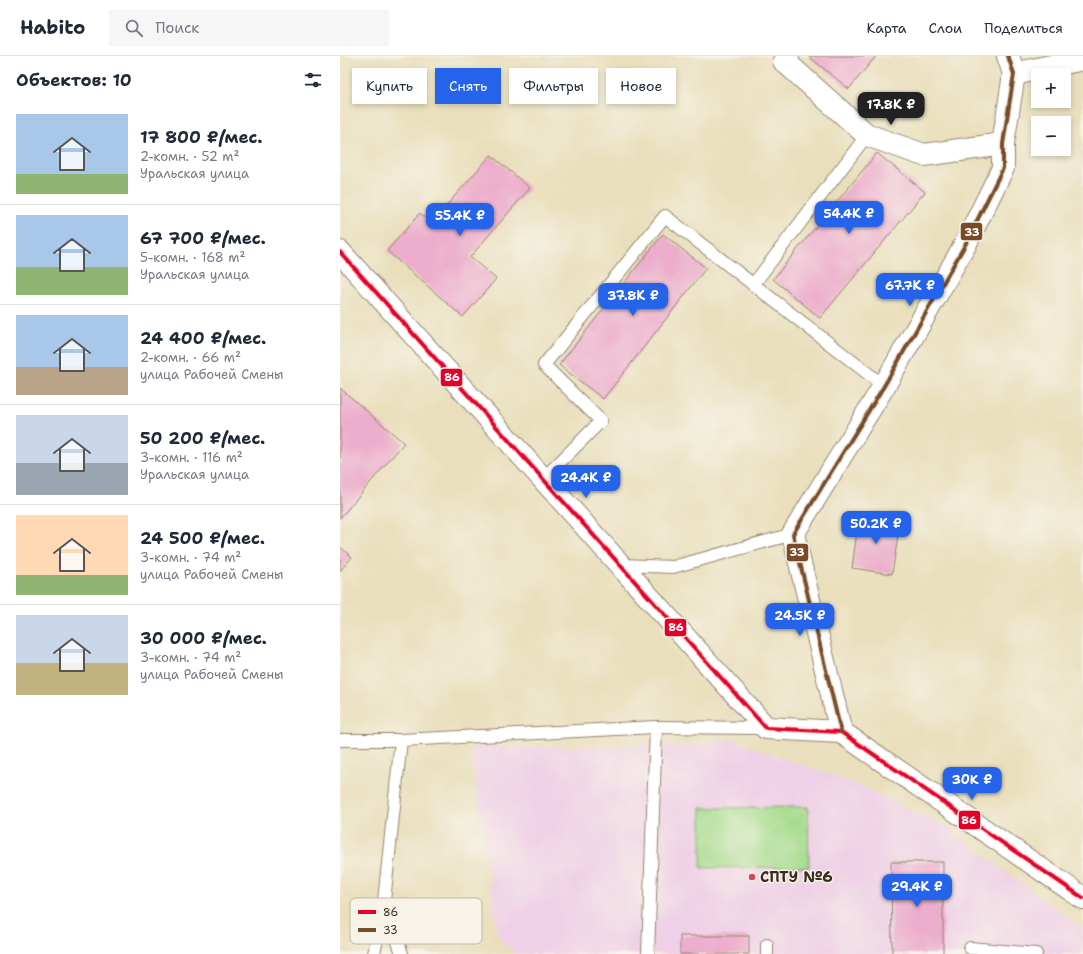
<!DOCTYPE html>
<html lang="ru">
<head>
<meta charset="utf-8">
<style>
	:root { --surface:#fff; --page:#f6f6f7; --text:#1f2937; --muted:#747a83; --line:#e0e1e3; --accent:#2563eb }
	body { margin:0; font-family:"Shantell Sans",sans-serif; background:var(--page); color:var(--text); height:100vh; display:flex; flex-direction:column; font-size:15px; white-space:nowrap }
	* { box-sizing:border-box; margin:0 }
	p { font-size:13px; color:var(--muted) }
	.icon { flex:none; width:22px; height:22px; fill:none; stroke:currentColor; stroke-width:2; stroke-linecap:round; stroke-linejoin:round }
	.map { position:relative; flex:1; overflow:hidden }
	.details { display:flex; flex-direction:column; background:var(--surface); width:340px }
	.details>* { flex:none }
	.top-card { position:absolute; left:12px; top:12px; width:380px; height:36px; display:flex; gap:8px }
	.tools { position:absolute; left:691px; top:12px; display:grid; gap:8px }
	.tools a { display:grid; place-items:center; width:40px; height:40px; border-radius:0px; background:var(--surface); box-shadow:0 2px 6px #0003; font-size:20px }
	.price { position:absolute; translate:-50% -34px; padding:0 9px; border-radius:8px; background:var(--accent); color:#fff; font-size:13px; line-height:26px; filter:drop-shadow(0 1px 2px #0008) }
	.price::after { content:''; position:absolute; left:50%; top:24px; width:12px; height:9px; margin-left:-6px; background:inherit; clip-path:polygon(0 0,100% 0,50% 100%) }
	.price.selected { background:#222; color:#fff }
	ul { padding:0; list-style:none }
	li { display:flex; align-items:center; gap:12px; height:100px; padding:0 16px }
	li+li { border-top:1px solid var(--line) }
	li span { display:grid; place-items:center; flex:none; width:112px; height:80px; border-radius:0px; color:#555 }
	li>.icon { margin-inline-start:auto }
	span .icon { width:48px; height:48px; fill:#fffc; stroke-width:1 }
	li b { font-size:17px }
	h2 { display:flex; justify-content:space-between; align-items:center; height:48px; padding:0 16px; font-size:17px }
	.pill { padding:0 14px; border-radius:0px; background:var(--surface); box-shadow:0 2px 6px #0003; font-size:14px; line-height:36px }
	.pill.selected { background:var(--accent); color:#fff }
	header { display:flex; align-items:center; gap:24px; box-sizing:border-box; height:56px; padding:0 20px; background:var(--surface); border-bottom:1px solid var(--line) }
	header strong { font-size:19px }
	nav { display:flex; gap:22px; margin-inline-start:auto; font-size:14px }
	.search { width:280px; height:36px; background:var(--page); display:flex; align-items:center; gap:10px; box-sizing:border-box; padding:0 14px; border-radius:0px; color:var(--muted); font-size:15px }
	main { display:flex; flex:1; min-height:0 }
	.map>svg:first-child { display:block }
	.built { fill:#efd0e6 }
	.green { fill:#a6dc8d; stroke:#708356 }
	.building { fill:#ecaecc }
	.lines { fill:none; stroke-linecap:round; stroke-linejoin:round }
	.lane-casing { stroke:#92846d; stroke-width:14 }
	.street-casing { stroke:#92846d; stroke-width:24 }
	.lane { stroke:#fff; stroke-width:12 }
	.street { stroke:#fff; stroke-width:22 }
	.bus-1-casing { stroke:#f7f3e8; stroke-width:7 }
	.bus-2-casing { stroke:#f7f3e8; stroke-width:7 }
	.bus-1 { stroke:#e4002b; stroke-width:4 }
	.bus-2 { stroke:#7a4b2a; stroke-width:4 }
	.poi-dot { fill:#d1495b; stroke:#f7f3e8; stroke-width:1.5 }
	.labels { text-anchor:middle; stroke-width:3; stroke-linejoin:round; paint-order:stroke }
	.poi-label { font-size:15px; font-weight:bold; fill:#3b2a1e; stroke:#f7f3e8; text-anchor:start }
	.key { fill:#f7f3e8; stroke:#bfb7ab; stroke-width:1 }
	.key-label { font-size:11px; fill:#3b2a1e }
	.line-badge { stroke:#f7f3e8; stroke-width:1.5 }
	.badge-label { font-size:11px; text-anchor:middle; font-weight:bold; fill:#fff }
</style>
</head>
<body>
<header>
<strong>Habito</strong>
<div class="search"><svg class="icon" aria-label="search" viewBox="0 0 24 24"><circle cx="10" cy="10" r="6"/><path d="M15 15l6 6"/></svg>Поиск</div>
<nav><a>Карта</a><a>Слои</a><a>Поделиться</a></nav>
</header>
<main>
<section class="details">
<h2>Объектов: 10<svg class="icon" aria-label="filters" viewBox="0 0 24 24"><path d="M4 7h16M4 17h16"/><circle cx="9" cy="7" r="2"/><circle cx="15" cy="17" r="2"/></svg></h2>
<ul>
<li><span style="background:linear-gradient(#a9c7e8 75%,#8fb573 0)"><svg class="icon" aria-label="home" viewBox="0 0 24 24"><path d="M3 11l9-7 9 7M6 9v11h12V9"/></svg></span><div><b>17 800 ₽/мес.</b><p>2-комн. · 52 m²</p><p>Уральская улица</p></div></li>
<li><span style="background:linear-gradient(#a9c7e8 65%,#8fb573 0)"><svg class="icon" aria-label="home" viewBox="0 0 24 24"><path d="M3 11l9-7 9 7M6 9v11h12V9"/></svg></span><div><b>67 700 ₽/мес.</b><p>5-комн. · 168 m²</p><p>Уральская улица</p></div></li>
<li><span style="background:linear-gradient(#a9c7e8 65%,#b9a48a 0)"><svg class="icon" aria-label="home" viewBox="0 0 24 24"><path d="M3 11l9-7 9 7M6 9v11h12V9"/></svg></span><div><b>24 400 ₽/мес.</b><p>2-комн. · 66 m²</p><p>улица Рабочей Смены</p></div></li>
<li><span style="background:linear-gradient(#c9d6e8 60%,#9aa5b1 0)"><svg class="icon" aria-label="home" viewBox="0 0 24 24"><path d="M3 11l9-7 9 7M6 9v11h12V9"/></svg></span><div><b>50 200 ₽/мес.</b><p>3-комн. · 116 m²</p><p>Уральская улица</p></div></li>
<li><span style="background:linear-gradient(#ffd9b3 75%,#8fb573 0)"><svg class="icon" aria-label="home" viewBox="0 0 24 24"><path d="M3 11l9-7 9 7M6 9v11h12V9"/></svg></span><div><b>24 500 ₽/мес.</b><p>3-комн. · 74 m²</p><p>улица Рабочей Смены</p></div></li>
<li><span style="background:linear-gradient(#c9d6e8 60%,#c2b280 0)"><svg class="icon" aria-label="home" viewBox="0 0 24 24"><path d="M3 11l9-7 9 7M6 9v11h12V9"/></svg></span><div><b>30 000 ₽/мес.</b><p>3-комн. · 74 m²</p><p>улица Рабочей Смены</p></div></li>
</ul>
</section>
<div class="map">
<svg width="743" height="898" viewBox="0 0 743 898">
	<rect width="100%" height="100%" fill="#f7f3e8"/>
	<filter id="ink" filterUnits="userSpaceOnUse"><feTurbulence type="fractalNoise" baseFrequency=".025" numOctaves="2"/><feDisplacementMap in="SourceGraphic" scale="8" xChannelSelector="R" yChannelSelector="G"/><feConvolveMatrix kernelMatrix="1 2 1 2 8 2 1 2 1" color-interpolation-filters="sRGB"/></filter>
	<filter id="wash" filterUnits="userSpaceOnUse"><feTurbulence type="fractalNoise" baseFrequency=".012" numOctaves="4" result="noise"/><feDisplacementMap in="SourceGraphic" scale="16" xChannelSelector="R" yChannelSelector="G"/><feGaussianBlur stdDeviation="0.9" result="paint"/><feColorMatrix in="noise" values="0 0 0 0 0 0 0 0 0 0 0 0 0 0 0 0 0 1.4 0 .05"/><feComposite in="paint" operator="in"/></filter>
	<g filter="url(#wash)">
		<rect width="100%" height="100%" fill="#e9dfbc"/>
		<polygon class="built" points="390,683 513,727 605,770 743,873 743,898 175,898 158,880 131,691 345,690"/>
		<polygon class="green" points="468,751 469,811 361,812 361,752"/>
		<g id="blocks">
			<g class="building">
				<polygon points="468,0 536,0 509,33"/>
				<polygon points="537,97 585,136 480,262 433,223"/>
				<polygon points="151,99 190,132 130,201 156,223 123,261 47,195 80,157 91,167"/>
				<polygon points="323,178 366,212 263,343 219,309"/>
				<polygon points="0,332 64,387 0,462"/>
				<polygon points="519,461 560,467 552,518 512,512"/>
				<polygon points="0,491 12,501 0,515"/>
				<polygon points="551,806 603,806 603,898 552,898"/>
				<rect x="340" y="880" width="69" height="18"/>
			</g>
		</g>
	</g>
	<g filter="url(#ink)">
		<use href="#blocks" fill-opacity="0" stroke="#92846d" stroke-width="1"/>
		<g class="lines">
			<defs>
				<g id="lane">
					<polyline points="413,229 527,79"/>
					<polyline points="204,422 261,365 204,309 325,160 544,330"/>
					<polyline points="282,509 333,511 453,478"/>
					<polyline points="0,684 61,684"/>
					<polyline points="45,846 62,898"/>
					<polyline points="427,889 427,898"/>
					<polyline points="630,892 696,898"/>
					<polyline points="34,898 44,845 61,684 316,671 426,672"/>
					<polyline points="308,898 316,671"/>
				</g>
				<g id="street">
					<polyline points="448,0 444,5 527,79 584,99 663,88"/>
					<polyline points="674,18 743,3"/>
					<polyline points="0,196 426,672 501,676 743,842"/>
					<polyline points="501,676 453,478 544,330 625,189 663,112 663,88 674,18 668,0"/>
				</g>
			</defs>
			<use href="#lane" class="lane-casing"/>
			<use href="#street" class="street-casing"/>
			<use href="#lane" class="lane"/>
			<use href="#street" class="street"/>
			<defs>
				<polyline id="bus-1" points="0,196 426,672 501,676 743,842"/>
				<polyline id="bus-2" points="501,676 453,478 544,330 625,189 663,112 663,88 674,18 668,0"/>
			</defs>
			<use href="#bus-1" class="bus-1-casing"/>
			<use href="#bus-2" class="bus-2-casing"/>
			<use href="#bus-1" class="bus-1"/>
			<use href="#bus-2" class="bus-2"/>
		</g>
	</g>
	<circle class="poi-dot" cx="412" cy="821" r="4"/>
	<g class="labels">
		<g class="poi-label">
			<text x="420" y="826">СПТУ №6</text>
		</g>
	</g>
	<rect x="10" y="842" width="132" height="46" rx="6" class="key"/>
	<rect x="18" y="854" width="18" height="4" fill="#e4002b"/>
	<rect x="18" y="872" width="18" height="4" fill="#7a4b2a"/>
	<g class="key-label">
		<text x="43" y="860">86</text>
		<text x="43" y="878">33</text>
	</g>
	<g class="line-badge">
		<rect x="620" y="166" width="23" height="19" rx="4" fill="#7a4b2a"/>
		<rect x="100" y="312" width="23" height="19" rx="4" fill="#e4002b"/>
		<rect x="446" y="487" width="23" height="19" rx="4" fill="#7a4b2a"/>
		<rect x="324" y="562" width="23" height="19" rx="4" fill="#e4002b"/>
		<rect x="618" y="754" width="23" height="20" rx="4" fill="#e4002b"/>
	</g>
	<g class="badge-label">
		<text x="632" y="180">33</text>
		<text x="112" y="325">86</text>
		<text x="457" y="500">33</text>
		<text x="336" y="575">86</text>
		<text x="629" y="768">86</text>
	</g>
</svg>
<div class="tools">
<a>+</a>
<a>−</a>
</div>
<b class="price selected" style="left:551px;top:70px">17.8K ₽</b>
<b class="price" style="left:509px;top:179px">54.4K ₽</b>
<b class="price" style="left:120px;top:181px">55.4K ₽</b>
<b class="price" style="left:570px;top:251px">67.7K ₽</b>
<b class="price" style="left:293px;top:261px">37.8K ₽</b>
<b class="price" style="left:246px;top:443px">24.4K ₽</b>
<b class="price" style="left:536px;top:489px">50.2K ₽</b>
<b class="price" style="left:460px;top:581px">24.5K ₽</b>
<b class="price" style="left:632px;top:745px">30K ₽</b>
<b class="price" style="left:577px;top:852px">29.4K ₽</b>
<div class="top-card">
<a class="pill">Купить</a>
<a class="pill selected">Снять</a>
<a class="pill">Фильтры</a>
<a class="pill">Новое</a>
</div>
</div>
</main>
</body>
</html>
